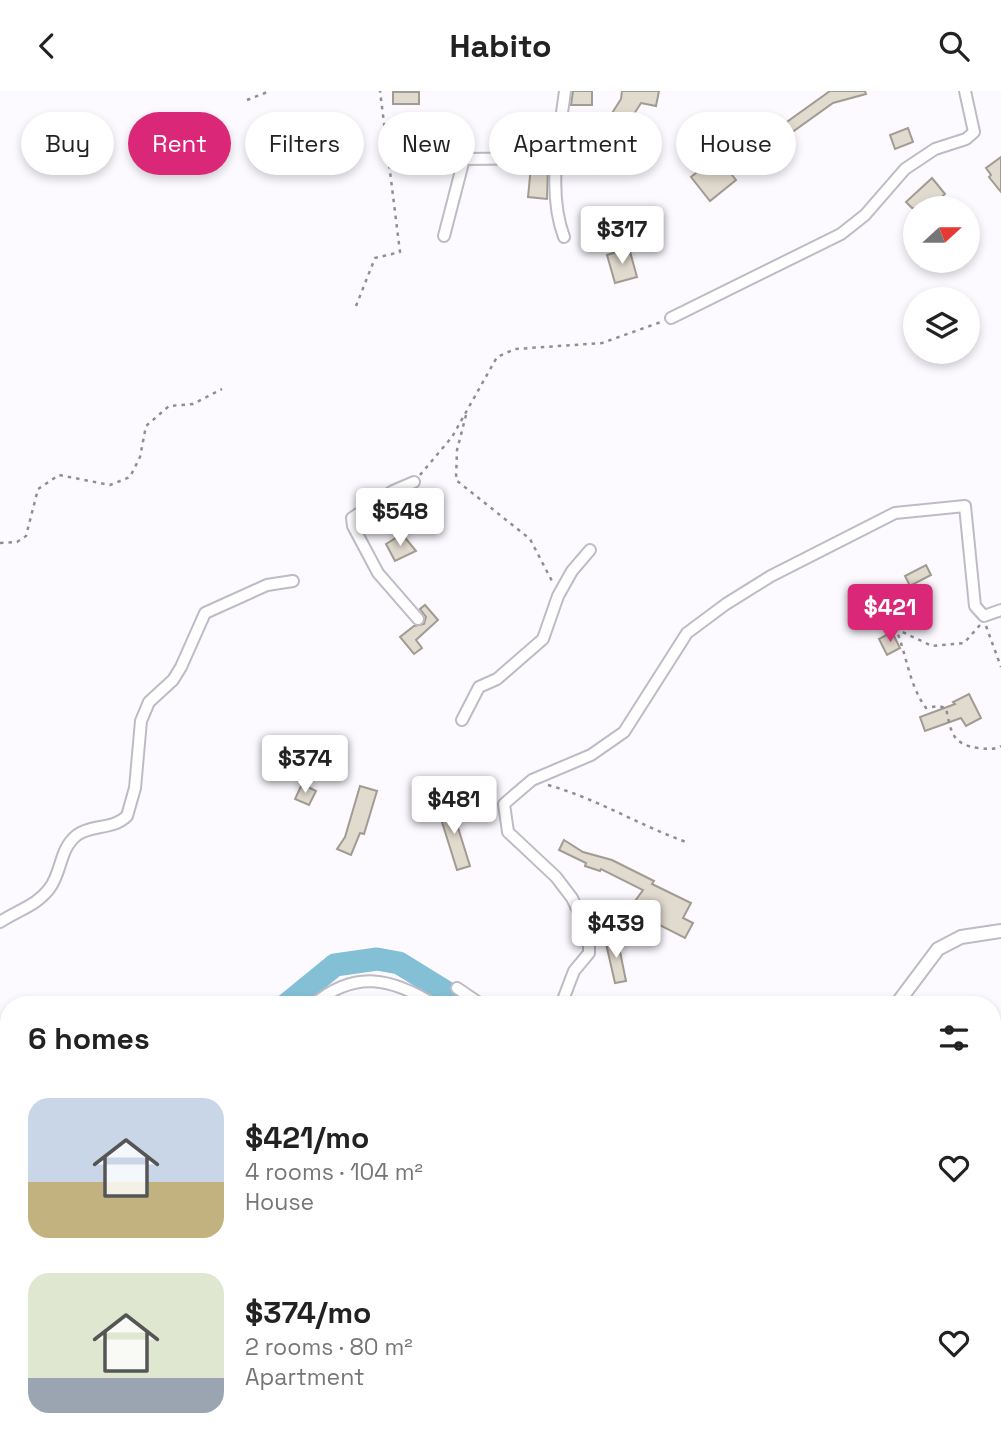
<!DOCTYPE html>
<html lang="en">
<head>
<meta charset="utf-8">
<style>
	:root { --surface:#fff; --page:#f6f6f6; --text:#222; --muted:#767676; --accent:#db2777 }
	body { margin:0; font-family:"Space Grotesk",sans-serif; background:var(--page); color:var(--text); height:100vh; display:flex; flex-direction:column; font-size:26px; white-space:nowrap }
	* { box-sizing:border-box; margin:0 }
	p { font-size:23px; color:var(--muted) }
	.icon { flex:none; width:38px; height:38px; fill:none; stroke:currentColor; stroke-width:2; stroke-linecap:round; stroke-linejoin:round }
	.map { position:relative; flex:1; overflow:hidden }
	.details { position:absolute; left:0px; top:905px; width:1001px; height:450px; display:flex; flex-direction:column; background:var(--surface); border-radius:28px 28px 0 0; box-shadow:0 4px 10px #0003 }
	.details>* { flex:none }
	.top-card { position:absolute; left:21px; top:21px; width:959px; height:63px; display:flex; gap:14px }
	.needle { width:46px; rotate:69deg }
	.buttons { position:absolute; left:903px; top:105px; display:grid; gap:14px }
	.buttons a { display:grid; place-items:center; width:77px; height:77px; border-radius:50%; background:var(--surface); box-shadow:0 4px 10px #0003; font-size:35px }
	.price { position:absolute; translate:-50% -60px; padding:0 16px; border-radius:7px; background:#fff; color:#222; font-size:23px; line-height:46px; filter:drop-shadow(0 2px 4px #0008) }
	.price::after { content:''; position:absolute; left:50%; top:42px; width:21px; height:16px; margin-left:-10px; background:inherit; clip-path:polygon(0 0,100% 0,50% 100%) }
	.price.on { background:var(--accent); color:#fff }
	ul { padding:0; list-style:none }
	li { display:flex; align-items:center; gap:21px; height:175px; padding:0 28px }
	li span { display:grid; place-items:center; flex:none; width:196px; height:140px; border-radius:21px; color:#555 }
	li>.icon { margin-inline-start:auto }
	span .icon { width:84px; height:84px; fill:#fffc; stroke-width:1 }
	li b { font-size:30px }
	h2 { display:flex; justify-content:space-between; align-items:center; height:84px; padding:0 28px; font-size:30px }
	.chip { padding:0 24px; border-radius:32px; background:var(--surface); box-shadow:0 4px 10px #0003; font-size:24px; line-height:63px }
	.chip.on { background:var(--accent); color:#fff }
	header { display:flex; justify-content:space-between; align-items:center; height:91px; padding:0 28px; background:var(--surface); font-size:32px; font-weight:600 }
	.map>svg:first-child { display:block }
	.lines { fill:none; stroke-linecap:round; stroke-linejoin:round }
	.river { stroke:#83c0d6; stroke-width:23 }
	.building { fill:#e1dacf; stroke:#a29b91; stroke-width:2 }
	.minor-casing { stroke:#bfbbc6; stroke-width:14 }
	.tertiary-casing { stroke:#bfbbc6; stroke-width:16 }
	.path { stroke:#908e93; stroke-width:2.5; stroke-dasharray:3.5 5; stroke-linecap:butt }
	.minor { stroke:#fff; stroke-width:10 }
	.tertiary { stroke:#fff; stroke-width:12 }
</style>
</head>
<body>
<header><svg class="icon" aria-label="back" viewBox="0 0 24 24"><path d="M15 5l-7 7 7 7"/></svg>Habito<svg class="icon" aria-label="search" viewBox="0 0 24 24"><circle cx="10" cy="10" r="6"/><path d="M15 15l6 6"/></svg></header>
<div class="map">
<svg width="1001" height="1354" viewBox="0 0 1001 1354">
	<rect width="100%" height="100%" fill="#fcfaff"/>
	<g class="lines">
		<g class="river">
			<polyline points="286,914 335,874 377,868 399,872 467,914"/>
			<polyline points="0,1028 9,1028"/>
			<polyline points="992,1342 1001,1352"/>
		</g>
	</g>
	<g class="building">
		<polygon points="573,0 592,0 592,14 571,14"/>
		<polygon points="622,0 659,0 656,15 641,12 596,83 579,74 621,8"/>
		<polygon points="830,0 865,0 866,3 833,12 766,60 769,65 758,73 747,59 743,44 756,40 759,51"/>
		<rect x="393" y="1" width="26" height="12"/>
		<polygon points="908,37 913,51 895,58 890,44"/>
		<polygon points="717,65 736,89 710,110 691,86"/>
		<polygon points="1001,66 1001,101 989,86 991,84 986,77"/>
		<polygon points="531,75 548,76 547,108 528,106"/>
		<polygon points="932,87 945,103 929,117 912,117 906,111"/>
		<polygon points="629,157 637,186 615,192 607,164"/>
		<polygon points="402,443 416,460 395,470 386,453"/>
		<polygon points="926,474 931,484 910,495 905,485"/>
		<polygon points="864,508 874,527 863,532 854,513"/>
		<polygon points="425,514 438,529 416,549 422,557 414,563 400,546 414,535 424,533 426,526 420,518"/>
		<polygon points="892,541 900,557 887,564 879,548"/>
		<polygon points="969,603 981,627 966,635 961,627 925,640 920,626 955,613 953,611"/>
		<polygon points="302,693 316,700 309,714 295,708"/>
		<polygon points="360,695 377,700 364,743 360,742 351,764 337,758 345,746"/>
		<polygon points="450,711 470,775 457,779 437,715"/>
		<polygon points="564,749 583,761 612,769 654,790 652,793 691,812 683,827 693,832 685,847 642,825 639,829 627,821 643,799 601,778 600,780 585,775 586,772 559,759"/>
		<polygon points="617,846 626,890 615,892 605,848"/>
	</g>
	<g class="lines">
		<defs>
			<g id="minor">
				<polyline points="444,145 464,68 557,67"/>
				<path d="M 564,146 C 547,101 559,47 565,0"/>
				<polyline points="671,227 841,143 865,124 905,78 935,58 966,48 974,41 965,0"/>
				<polyline points="414,391 393,400 352,427 353,435 378,482 418,528"/>
				<polyline points="462,629 479,596 497,588 543,548 558,505 572,480 590,459"/>
				<path d="M 0,831 C 18,819 36,815 49,798 C 62,782 59,758 77,744 C 92,733 113,739 127,725 L 135,697 L 141,630 L 149,611 L 173,589 L 181,576 L 205,522 L 267,494 L 293,490"/>
				<polyline points="457,897 482,914"/>
				<path d="M 313,914 C 355,878 392,887 435,914"/>
				<polyline points="561,914 574,880 589,862 589,842 572,807 556,786 508,741 504,713 532,689 591,664 624,641 687,542 726,513 771,485 895,422 965,415 975,515 984,525 1001,519"/>
				<polyline points="992,990 1001,992"/>
				<polyline points="0,1047 9,1047"/>
				<polyline points="0,1130 9,1134"/>
				<polyline points="0,1325 9,1325"/>
				<polyline points="506,1346 537,1354"/>
				<polyline points="186,1354 186,1346"/>
				<polyline points="361,1354 364,1346"/>
				<polyline points="899,1354 902,1346"/>
			</g>
			<polyline id="tertiary" points="896,914 938,858 961,846 1001,840"/>
		</defs>
		<use href="#minor" class="minor-casing"/>
		<use href="#tertiary" class="tertiary-casing"/>
		<g class="path">
			<polyline points="247,9 270,0"/>
			<polyline points="356,215 375,167 400,161 380,0"/>
			<polyline points="466,324 457,359 456,389 530,448 553,492"/>
			<polyline points="420,384 452,346 497,266 515,258 602,252 661,231"/>
			<polyline points="0,452 17,451 26,445 38,398 59,384 110,394 130,386 140,366 146,335 169,315 193,313 222,298"/>
			<polyline points="872,513 896,538"/>
			<path d="M 980,534 L 964,552 L 932,555 L 896,538 C 907,565 909,594 926,617 L 938,615 L 946,617 C 951,641 952,654 979,657 C 988,658 993,659 1001,655"/>
			<polyline points="986,535 1001,576"/>
			<path d="M 548,694 C 598,708 640,735 689,752"/>
			<polyline points="992,1296 1001,1299"/>
			<polyline points="992,1329 1001,1336"/>
		</g>
		<use href="#minor" class="minor"/>
		<use href="#tertiary" class="tertiary"/>
	</g>
</svg>
<div class="buttons">
<a><svg class="needle" viewBox="-14 -14 28 28"><path d="M0-13l5 13h-10z" fill="#e53935"/><path d="M0 13l5-13h-10z" fill="#767676"/></svg></a>
<a><svg class="icon" aria-label="layers" viewBox="0 0 24 24"><path d="M12 4l9 5-9 5-9-5zM3 14l9 5 9-5"/></svg></a>
</div>
<b class="price" style="left:622px;top:175px">$317</b>
<b class="price" style="left:400px;top:457px">$548</b>
<b class="price on" style="left:890px;top:553px">$421</b>
<b class="price" style="left:305px;top:704px">$374</b>
<b class="price" style="left:454px;top:745px">$481</b>
<b class="price" style="left:616px;top:869px">$439</b>
<div class="top-card">
<a class="chip">Buy</a>
<a class="chip on">Rent</a>
<a class="chip">Filters</a>
<a class="chip">New</a>
<a class="chip">Apartment</a>
<a class="chip">House</a>
</div>
<section class="details">
<h2>6 homes<svg class="icon" aria-label="filters" viewBox="0 0 24 24"><path d="M4 7h16M4 17h16"/><circle cx="9" cy="7" r="2"/><circle cx="15" cy="17" r="2"/></svg></h2>
<ul>
<li><span style="background:linear-gradient(#c9d6e8 60%,#c2b280 0)"><svg class="icon" aria-label="home" viewBox="0 0 24 24"><path d="M3 11l9-7 9 7M6 9v11h12V9"/></svg></span><div><b>$421/mo</b><p>4 rooms · 104 m²</p><p>House</p></div><svg class="icon" aria-label="heart" viewBox="0 0 24 24"><path d="M12 20l-8-8c-3-5 5-10 8-4 3-6 11-1 8 4z"/></svg></li>
<li><span style="background:linear-gradient(#dfe7d0 75%,#9aa5b1 0)"><svg class="icon" aria-label="home" viewBox="0 0 24 24"><path d="M3 11l9-7 9 7M6 9v11h12V9"/></svg></span><div><b>$374/mo</b><p>2 rooms · 80 m²</p><p>Apartment</p></div><svg class="icon" aria-label="heart" viewBox="0 0 24 24"><path d="M12 20l-8-8c-3-5 5-10 8-4 3-6 11-1 8 4z"/></svg></li>
</ul>
</section>
</div>
</body>
</html>
